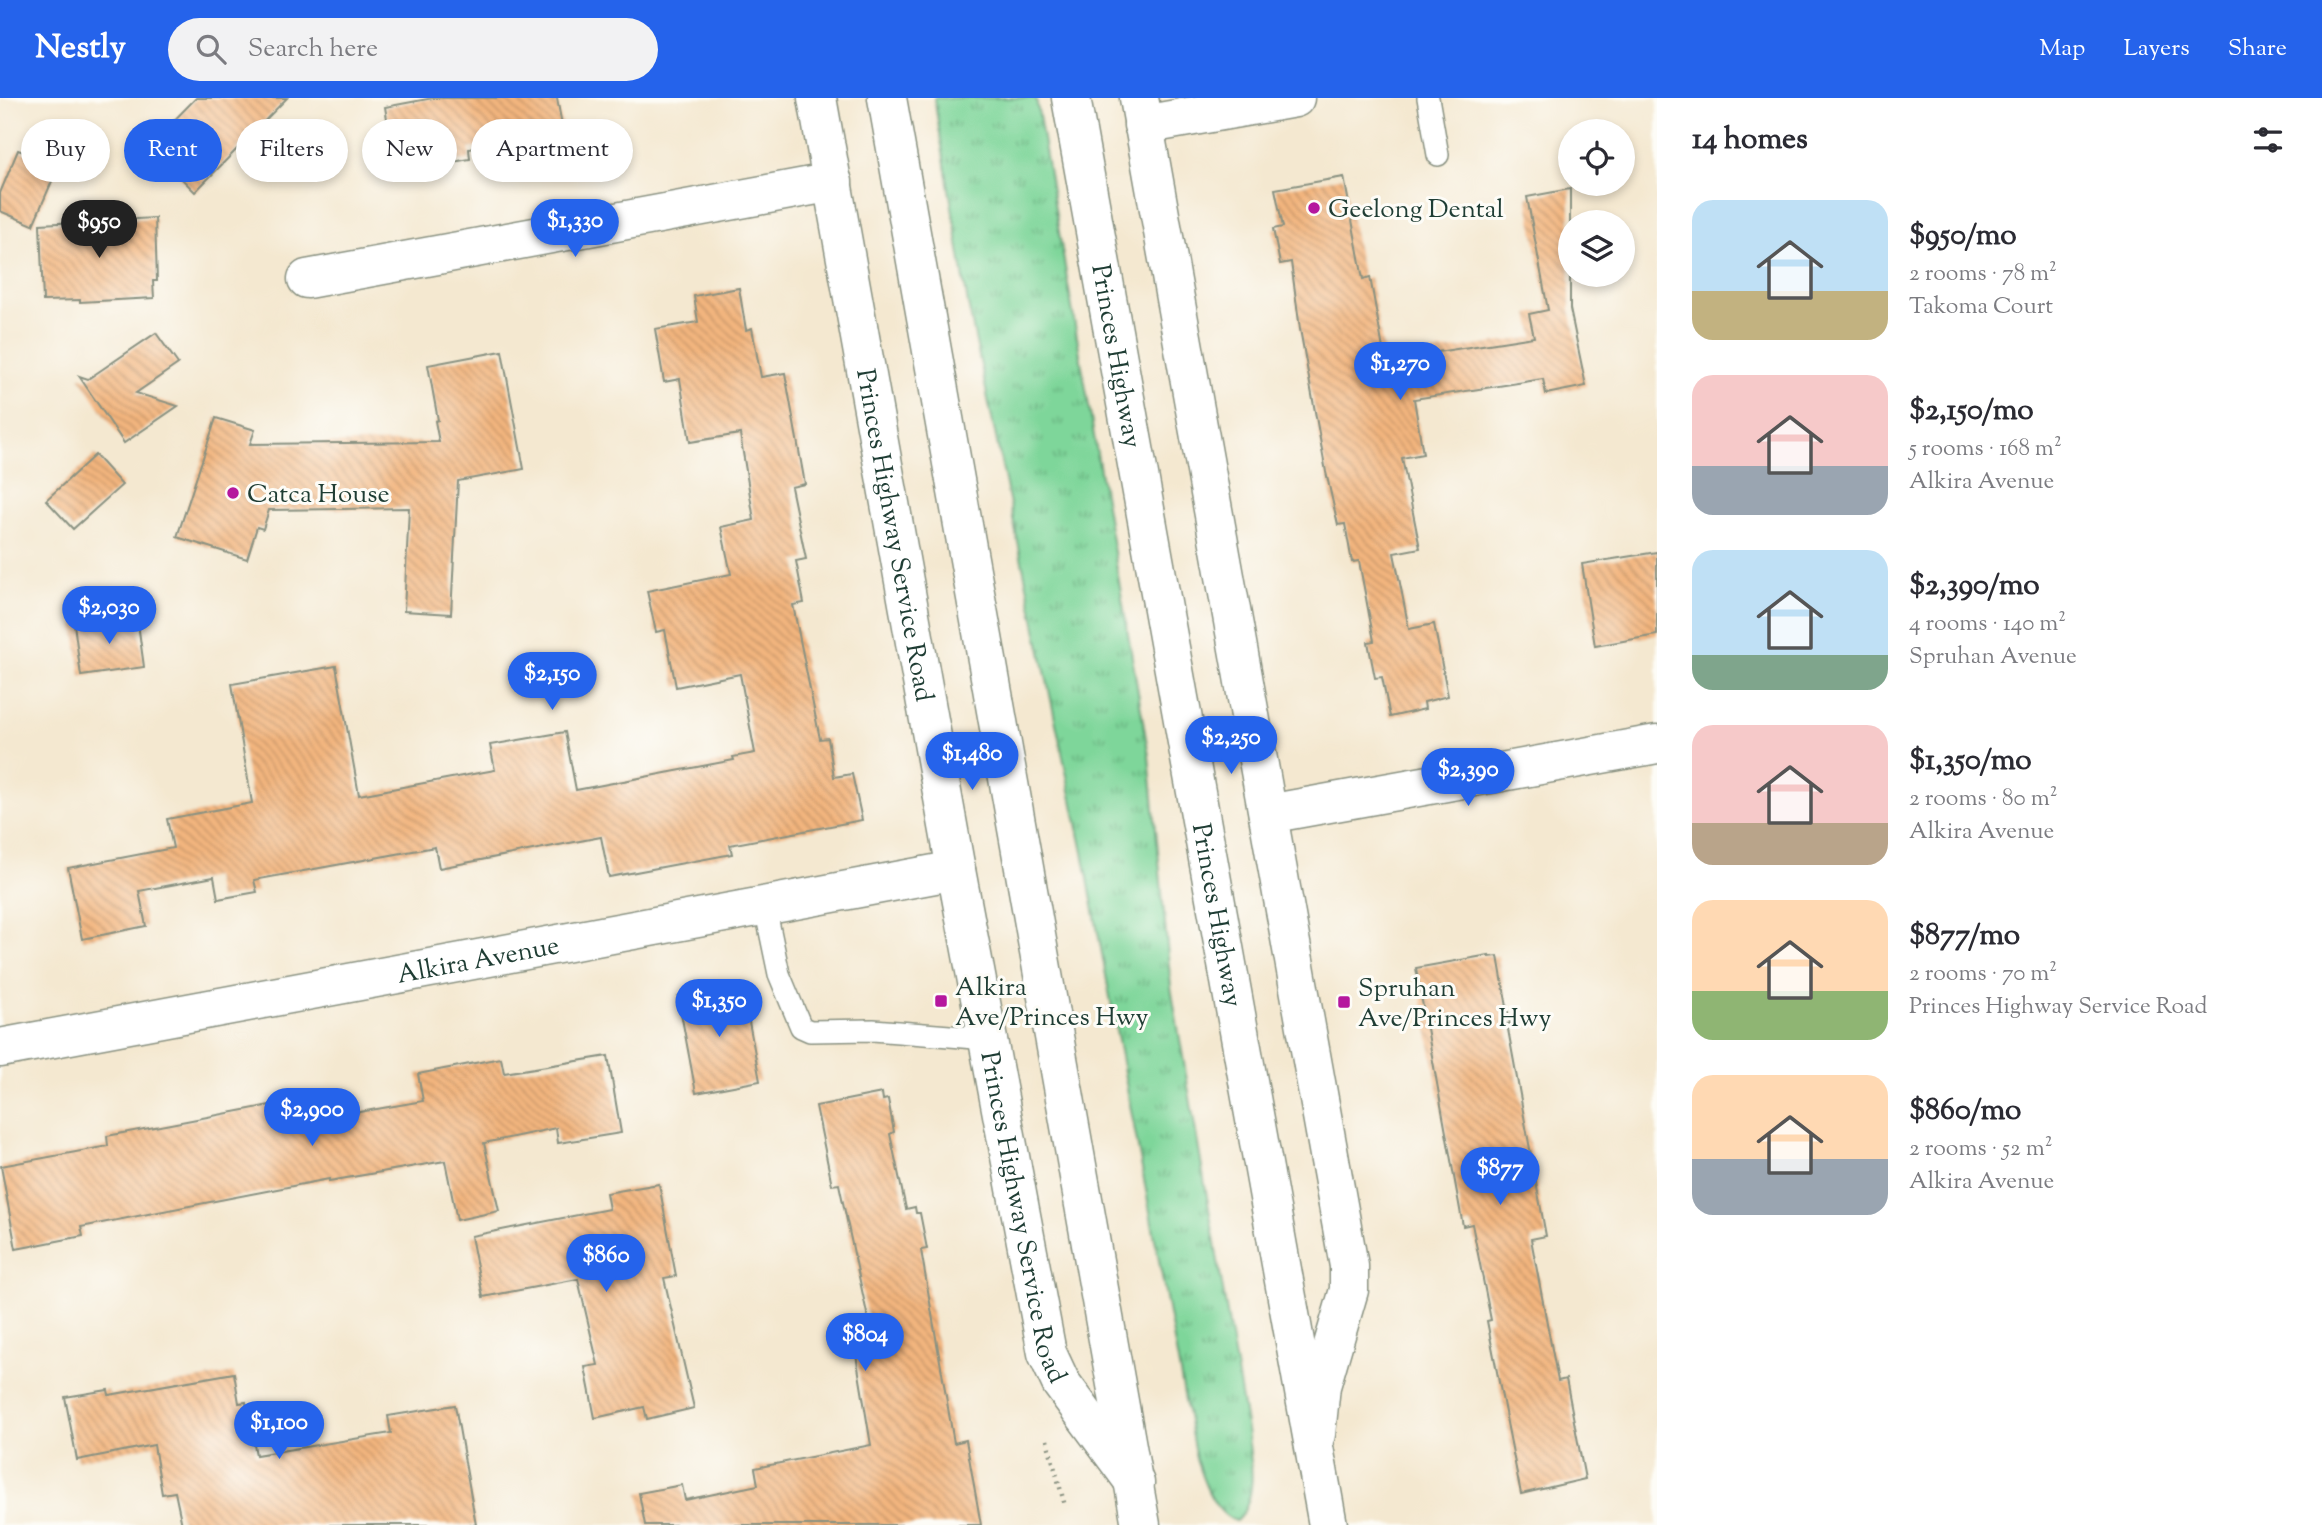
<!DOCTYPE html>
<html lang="en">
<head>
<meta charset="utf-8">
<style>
	:root { --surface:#fff; --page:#f2f2f3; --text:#2b2b33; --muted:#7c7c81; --accent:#2563eb }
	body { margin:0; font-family:"Sorts Mill Goudy",serif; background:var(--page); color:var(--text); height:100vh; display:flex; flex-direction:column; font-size:26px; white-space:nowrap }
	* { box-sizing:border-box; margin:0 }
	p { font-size:23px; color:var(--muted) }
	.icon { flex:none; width:38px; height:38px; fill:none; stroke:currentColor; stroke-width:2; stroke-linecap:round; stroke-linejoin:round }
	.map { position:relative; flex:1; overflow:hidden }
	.side { display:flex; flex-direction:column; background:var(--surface); width:665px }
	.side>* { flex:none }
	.banner { position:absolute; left:21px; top:21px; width:665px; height:63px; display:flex; gap:14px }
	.tools { position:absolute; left:1558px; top:21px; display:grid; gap:14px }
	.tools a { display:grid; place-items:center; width:77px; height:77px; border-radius:50%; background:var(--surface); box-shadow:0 4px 10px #0003; font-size:35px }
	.price { position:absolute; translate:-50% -60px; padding:0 16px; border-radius:24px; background:var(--accent); color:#fff; font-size:23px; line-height:46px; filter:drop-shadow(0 2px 4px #0008) }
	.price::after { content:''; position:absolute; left:50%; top:42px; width:21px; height:16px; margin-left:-10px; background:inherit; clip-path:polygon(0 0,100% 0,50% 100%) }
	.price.on { background:#222; color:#fff }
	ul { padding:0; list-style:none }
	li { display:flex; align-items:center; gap:21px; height:175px; padding:0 35px }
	li span { display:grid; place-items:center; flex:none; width:196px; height:140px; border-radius:21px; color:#555 }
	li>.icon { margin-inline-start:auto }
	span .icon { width:84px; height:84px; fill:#fffc; stroke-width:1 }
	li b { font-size:30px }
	h2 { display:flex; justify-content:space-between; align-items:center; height:84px; padding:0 35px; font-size:30px }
	.tag { padding:0 24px; border-radius:32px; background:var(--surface); box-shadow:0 4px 10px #0003; font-size:24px; line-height:63px }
	.tag.on { background:var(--accent); color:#fff }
	header { display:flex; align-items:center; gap:42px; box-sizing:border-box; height:98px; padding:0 35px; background:var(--accent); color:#fff }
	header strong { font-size:33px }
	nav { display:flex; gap:38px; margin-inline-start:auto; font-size:24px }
	.search { width:490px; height:63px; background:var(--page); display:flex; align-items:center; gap:18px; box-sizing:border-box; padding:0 24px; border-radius:38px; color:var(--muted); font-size:26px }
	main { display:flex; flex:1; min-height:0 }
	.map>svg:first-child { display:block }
	.grass { fill:url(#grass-tufts); stroke:#4e8a67; stroke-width:2 }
	.building { fill:url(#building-back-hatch) }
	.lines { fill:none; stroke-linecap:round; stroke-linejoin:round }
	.lane-casing { stroke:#8a9282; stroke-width:24 }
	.street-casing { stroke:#8a9282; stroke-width:41 }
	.highway-casing { stroke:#8a9282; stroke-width:41 }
	.path { stroke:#8a9282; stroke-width:4.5; stroke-dasharray:2 5; stroke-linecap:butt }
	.lane { stroke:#fff; stroke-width:21 }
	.street { stroke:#fff; stroke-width:38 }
	.highway { stroke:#fff; stroke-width:38 }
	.poi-dot { fill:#b5179e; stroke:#fdfcf7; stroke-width:2.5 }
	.labels { text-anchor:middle; stroke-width:6; stroke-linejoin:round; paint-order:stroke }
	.poi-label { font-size:26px; fill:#1f3d34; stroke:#fdfcf7; text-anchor:start }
	.street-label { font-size:26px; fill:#1f3d34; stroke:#fdfcf7 }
</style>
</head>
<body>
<header>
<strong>Nestly</strong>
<div class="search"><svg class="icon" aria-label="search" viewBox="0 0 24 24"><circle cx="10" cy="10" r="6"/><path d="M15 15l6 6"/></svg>Search here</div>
<nav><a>Map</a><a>Layers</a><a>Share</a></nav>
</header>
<main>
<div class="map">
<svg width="1657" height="1427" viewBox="0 0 1657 1427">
	<defs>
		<pattern id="grass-tufts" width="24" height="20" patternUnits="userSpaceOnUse" patternTransform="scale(1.75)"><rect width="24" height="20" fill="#7ed69a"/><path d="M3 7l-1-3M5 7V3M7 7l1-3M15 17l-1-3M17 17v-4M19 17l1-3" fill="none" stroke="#67af7e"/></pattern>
		<pattern id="building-back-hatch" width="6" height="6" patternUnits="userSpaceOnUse" patternTransform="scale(1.75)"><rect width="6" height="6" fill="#f3b57e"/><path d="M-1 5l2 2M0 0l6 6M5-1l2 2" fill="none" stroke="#c49468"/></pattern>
	</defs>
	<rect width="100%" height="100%" fill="#fdfcf7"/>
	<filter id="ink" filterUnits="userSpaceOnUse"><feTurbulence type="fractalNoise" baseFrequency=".0143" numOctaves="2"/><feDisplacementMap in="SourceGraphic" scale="14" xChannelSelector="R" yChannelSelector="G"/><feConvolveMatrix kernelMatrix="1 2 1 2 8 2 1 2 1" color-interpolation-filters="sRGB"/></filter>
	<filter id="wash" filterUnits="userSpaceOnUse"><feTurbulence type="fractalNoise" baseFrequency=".00686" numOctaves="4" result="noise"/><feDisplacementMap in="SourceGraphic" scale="28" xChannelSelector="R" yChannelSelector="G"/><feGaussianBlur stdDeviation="1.57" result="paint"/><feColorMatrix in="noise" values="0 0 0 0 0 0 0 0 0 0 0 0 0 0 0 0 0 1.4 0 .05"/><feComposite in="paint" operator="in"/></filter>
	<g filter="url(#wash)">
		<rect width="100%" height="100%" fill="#f4e8d0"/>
		<path class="grass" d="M 934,0 L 1036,0 L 1149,658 L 1171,889 L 1247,1332 C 1251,1360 1259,1402 1236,1423 C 1213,1415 1203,1382 1196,1361 L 1083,754 L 968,206 Z"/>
		<g id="blocks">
			<g class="building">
				<polygon points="196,0 287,0 195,94 149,48"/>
				<polygon points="433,0 557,0 563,33 469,51 470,61 396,74 385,9"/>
				<polygon points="18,52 59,67 33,127 0,113 0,95"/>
				<polygon points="1344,79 1363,181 1370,179 1385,262 1534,239 1529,216 1548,212 1527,99 1570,91 1570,211 1586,288 1546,296 1543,281 1414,301 1423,356 1402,360 1420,450 1394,455 1409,531 1434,526 1448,598 1424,604 1425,611 1390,619 1382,579 1375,580 1368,544 1374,543 1359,463 1352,464 1345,426 1338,427 1326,374 1300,231 1291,164 1280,166 1273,131 1283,129 1275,91"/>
				<polygon points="155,120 157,183 153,183 154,200 80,204 80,202 43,203 40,126"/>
				<polygon points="739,190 746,232 752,230 761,279 785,275 805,386 791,389 806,461 796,463 804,505 793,507 820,641 828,640 834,679 852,676 862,722 730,747 732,756 609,779 601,739 439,770 435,749 254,782 257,794 218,801 214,779 139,793 146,828 82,841 68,770 173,750 167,721 252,705 232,586 336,568 359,697 495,672 490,647 565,634 576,692 734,662 733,659 755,655 740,576 676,589 665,532 656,534 647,493 731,476 721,429 754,422 740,336 690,344 680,281 664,284 655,231 698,224 694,198"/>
				<polygon points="156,235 178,266 136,295 178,308 124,345 79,278 88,281"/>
				<polygon points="502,253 524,371 458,383 451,516 404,513 409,410 269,412 263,431 257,429 247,461 177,439 216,320 255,332 250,346 439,344 435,323 438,322 428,267"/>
				<polygon points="95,357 122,387 73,431 46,402"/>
				<polygon points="1657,454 1657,537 1595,548 1582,466"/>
				<polygon points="137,518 144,569 81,578 74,526"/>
				<polygon points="1489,857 1489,859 1498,858 1510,926 1507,926 1546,1138 1531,1141 1558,1283 1566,1281 1585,1381 1521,1396 1487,1223 1491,1222 1477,1151 1472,1126 1463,1128 1416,870"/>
				<polygon points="742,886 760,983 696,995 678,899"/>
				<polygon points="608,958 621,1035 558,1045 556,1030 484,1045 499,1113 457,1122 445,1063 329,1083 329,1081 81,1129 83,1138 16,1151 1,1068 108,1048 107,1038 281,1005 285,1027 423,1003 418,976 501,960 504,975"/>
				<polygon points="882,995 883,1002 888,1001 894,1034 890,1036 906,1111 915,1109 916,1115 920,1115 927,1151 921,1152 954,1345 966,1342 981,1427 645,1427 639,1395 682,1387 685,1402 758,1387 755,1370 871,1347 855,1251 874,1248 839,1086 832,1087 816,1008"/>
				<polygon points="659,1086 676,1178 664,1180 694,1310 647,1321 644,1309 595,1320 585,1269 598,1267 578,1181 483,1199 471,1138 609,1111 606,1095"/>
				<polygon points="234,1275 239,1305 246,1304 256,1357 391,1335 388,1318 455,1307 476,1427 182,1427 175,1394 162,1396 154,1347 77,1362 65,1299 108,1292 109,1297"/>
			</g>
		</g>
	</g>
	<g filter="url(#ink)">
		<use href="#blocks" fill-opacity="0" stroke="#8a9282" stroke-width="2"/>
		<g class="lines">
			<defs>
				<g id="lane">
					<polyline points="1428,0 1438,57"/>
					<polyline points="765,809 779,876 801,929 810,933 873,932 988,941"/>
				</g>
				<g id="street">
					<path id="s1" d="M 817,0 L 956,772 L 1047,1255 L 1061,1285 L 1135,1385"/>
					<polyline points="1139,0 1349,1168 1349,1192 1321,1288 1316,1336"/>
					<polyline points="1143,27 1295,0"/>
					<polyline points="307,181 833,84"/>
					<polyline points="1268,716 1657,646"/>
					<path id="s2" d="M 0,950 L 956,772"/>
				</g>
				<g id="highway">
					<polyline points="887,0 1141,1427"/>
					<path id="s3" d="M 1071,0 L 1328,1427"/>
				</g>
			</defs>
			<use href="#lane" class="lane-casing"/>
			<use href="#street" class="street-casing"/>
			<use href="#highway" class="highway-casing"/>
			<polyline class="path" points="1047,1342 1065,1408"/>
			<use href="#lane" class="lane"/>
			<use href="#street" class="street"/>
			<use href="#highway" class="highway"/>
		</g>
	</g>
	<g class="poi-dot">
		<circle cx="1314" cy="110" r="7"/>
		<circle cx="233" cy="395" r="7"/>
		<rect x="934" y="896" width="14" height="14" rx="3.5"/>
		<rect x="1337" y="897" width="14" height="14" rx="3.5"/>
	</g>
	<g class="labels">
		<g class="poi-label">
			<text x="1328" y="119">Geelong Dental</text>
			<text x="247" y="404">Catca House</text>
			<text x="955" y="897">Alkira<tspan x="955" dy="30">Ave/Princes Hwy</tspan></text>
			<text x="1358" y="898">Spruhan<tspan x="1358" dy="30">Ave/Princes Hwy</tspan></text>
		</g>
		<g class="street-label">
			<text dy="9" stroke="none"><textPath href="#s3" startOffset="262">Princes Highway</textPath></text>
			<text dy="9" stroke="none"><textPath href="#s1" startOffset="444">Princes Highway Service Road</textPath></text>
			<text dy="9" stroke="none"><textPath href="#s3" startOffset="830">Princes Highway</textPath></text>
			<text dy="9" stroke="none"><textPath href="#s2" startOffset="486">Alkira Avenue</textPath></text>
			<text dy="9" stroke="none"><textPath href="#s1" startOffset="1138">Princes Highway Service Road</textPath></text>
		</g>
	</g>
</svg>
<div class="tools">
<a><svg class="icon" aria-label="locate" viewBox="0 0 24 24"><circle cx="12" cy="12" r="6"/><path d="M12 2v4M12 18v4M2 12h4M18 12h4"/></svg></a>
<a><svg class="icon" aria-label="layers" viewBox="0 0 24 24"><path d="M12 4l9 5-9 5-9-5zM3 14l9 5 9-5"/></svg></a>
</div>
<b class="price" style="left:575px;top:161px">$1,330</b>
<b class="price on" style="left:99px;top:162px">$950</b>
<b class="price" style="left:1400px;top:304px">$1,270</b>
<b class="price" style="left:109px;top:548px">$2,030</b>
<b class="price" style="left:552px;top:614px">$2,150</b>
<b class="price" style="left:1231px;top:678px">$2,250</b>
<b class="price" style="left:972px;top:694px">$1,480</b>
<b class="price" style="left:1468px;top:710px">$2,390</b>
<b class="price" style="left:719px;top:941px">$1,350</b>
<b class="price" style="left:312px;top:1050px">$2,900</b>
<b class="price" style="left:1500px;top:1109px">$877</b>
<b class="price" style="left:606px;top:1196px">$860</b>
<b class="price" style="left:865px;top:1275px">$804</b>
<b class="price" style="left:279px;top:1363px">$1,100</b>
<div class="banner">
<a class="tag">Buy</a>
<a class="tag on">Rent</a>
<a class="tag">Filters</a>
<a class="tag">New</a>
<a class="tag">Apartment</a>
</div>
</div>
<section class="side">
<h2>14 homes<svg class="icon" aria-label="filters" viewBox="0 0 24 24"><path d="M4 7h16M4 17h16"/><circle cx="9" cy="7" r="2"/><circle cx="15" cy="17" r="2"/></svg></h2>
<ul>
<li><span style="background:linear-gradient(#bfe0f5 65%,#c2b280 0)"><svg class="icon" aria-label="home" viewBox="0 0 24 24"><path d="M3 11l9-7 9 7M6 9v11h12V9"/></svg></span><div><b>$950/mo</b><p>2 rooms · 78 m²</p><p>Takoma Court</p></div></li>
<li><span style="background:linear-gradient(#f6c9c9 65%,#9aa5b1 0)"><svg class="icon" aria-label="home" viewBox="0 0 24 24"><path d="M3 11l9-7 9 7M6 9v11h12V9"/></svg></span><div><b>$2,150/mo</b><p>5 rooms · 168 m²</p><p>Alkira Avenue</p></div></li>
<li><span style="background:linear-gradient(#bfe0f5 75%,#7fa58c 0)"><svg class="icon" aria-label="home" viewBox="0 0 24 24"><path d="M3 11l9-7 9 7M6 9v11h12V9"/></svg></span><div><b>$2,390/mo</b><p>4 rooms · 140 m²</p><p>Spruhan Avenue</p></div></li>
<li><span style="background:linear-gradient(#f6c9c9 70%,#b9a48a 0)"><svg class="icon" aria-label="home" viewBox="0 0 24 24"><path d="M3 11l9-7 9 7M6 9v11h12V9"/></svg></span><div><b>$1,350/mo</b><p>2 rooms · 80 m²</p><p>Alkira Avenue</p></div></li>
<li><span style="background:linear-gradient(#ffd9b3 65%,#8fb573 0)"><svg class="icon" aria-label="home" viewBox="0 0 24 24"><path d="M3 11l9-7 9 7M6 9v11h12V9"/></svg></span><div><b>$877/mo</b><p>2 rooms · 70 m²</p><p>Princes Highway Service Road</p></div></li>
<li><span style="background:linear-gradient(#ffd9b3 60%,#9aa5b1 0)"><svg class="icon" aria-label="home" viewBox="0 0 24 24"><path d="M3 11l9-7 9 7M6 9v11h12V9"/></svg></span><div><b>$860/mo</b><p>2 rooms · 52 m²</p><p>Alkira Avenue</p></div></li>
</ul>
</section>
</main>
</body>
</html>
